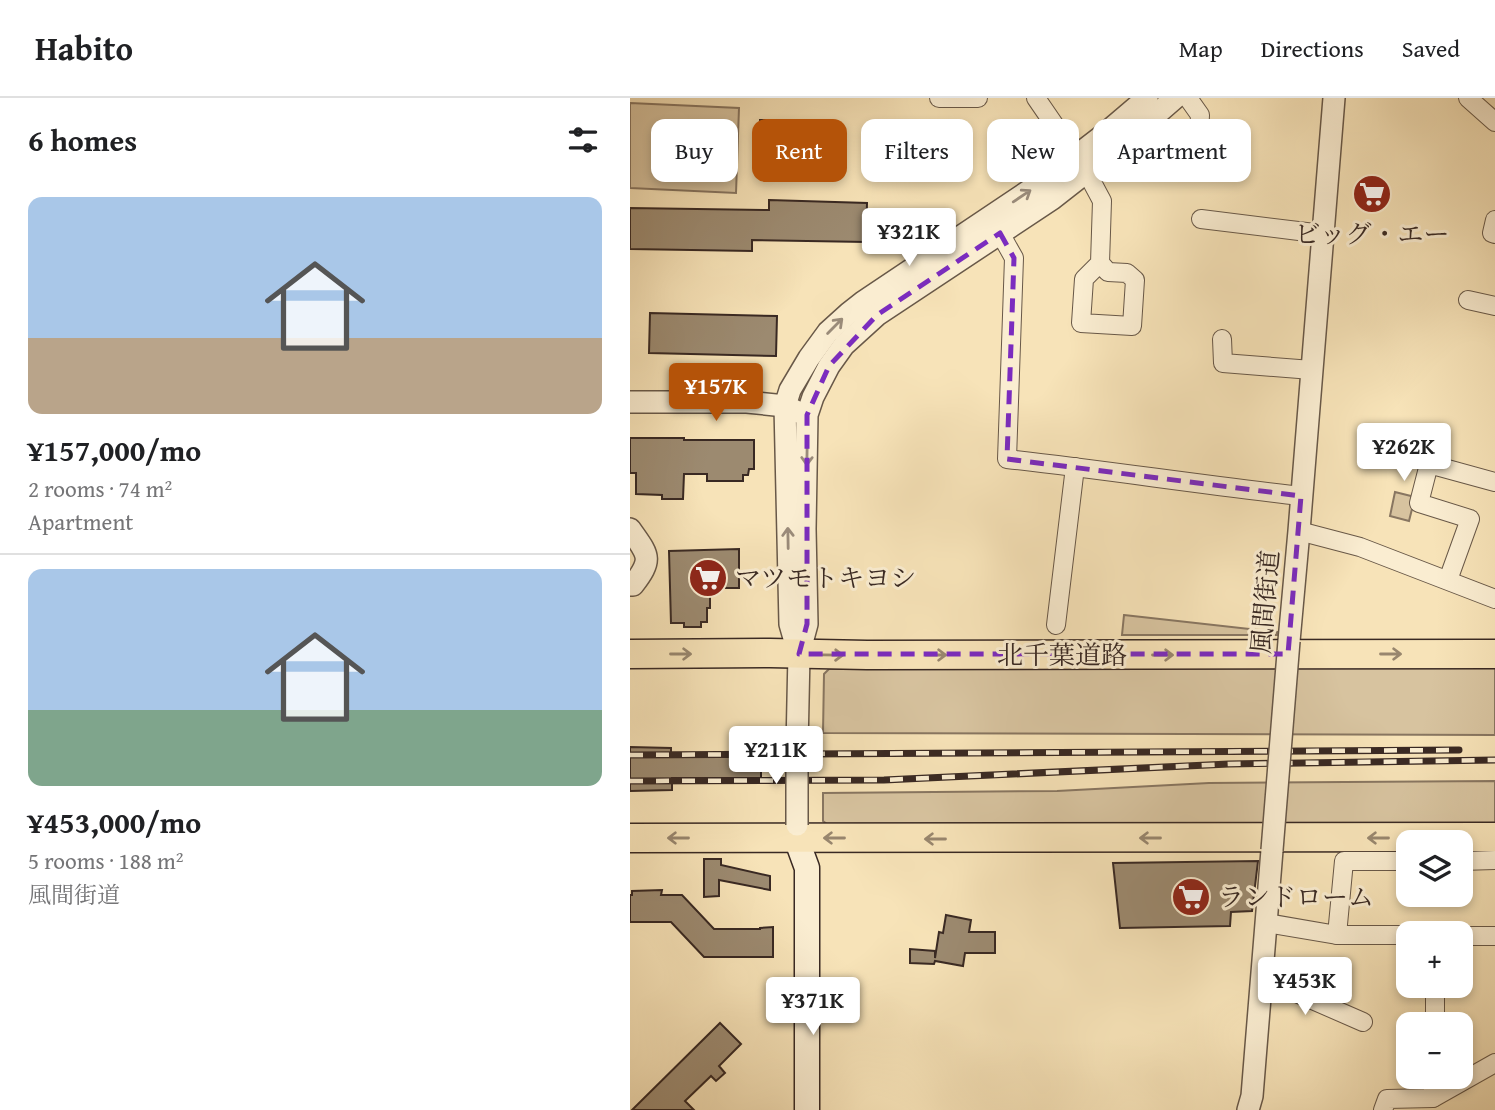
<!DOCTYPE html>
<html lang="en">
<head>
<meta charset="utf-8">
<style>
	:root { --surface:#fff; --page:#f2f2f2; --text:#202124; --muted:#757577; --line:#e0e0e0; --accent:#b45309 }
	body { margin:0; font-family:"Gentium Book Plus","Noto Serif JP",serif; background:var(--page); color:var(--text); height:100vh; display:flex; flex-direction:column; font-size:26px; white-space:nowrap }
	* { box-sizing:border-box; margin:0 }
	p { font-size:23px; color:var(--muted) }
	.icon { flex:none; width:38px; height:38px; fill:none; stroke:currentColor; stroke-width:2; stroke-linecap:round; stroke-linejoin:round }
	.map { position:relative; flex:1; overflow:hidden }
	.sheet { display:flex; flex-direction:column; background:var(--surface); width:630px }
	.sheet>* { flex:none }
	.top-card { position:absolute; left:21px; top:21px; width:665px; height:63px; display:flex; gap:14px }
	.tools { position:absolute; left:766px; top:732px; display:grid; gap:14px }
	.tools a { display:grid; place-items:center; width:77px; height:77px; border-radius:14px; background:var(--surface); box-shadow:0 4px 10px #0003; font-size:35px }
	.price { position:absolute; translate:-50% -60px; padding:0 16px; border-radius:7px; background:#fff; color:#222; font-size:23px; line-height:46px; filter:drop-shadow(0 2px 4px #0008) }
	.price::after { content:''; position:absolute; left:50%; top:42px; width:21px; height:16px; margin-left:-10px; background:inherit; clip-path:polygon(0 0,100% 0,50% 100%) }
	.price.active { background:var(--accent); color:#fff }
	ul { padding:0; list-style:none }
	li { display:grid; align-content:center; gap:14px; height:371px; padding:0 28px }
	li+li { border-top:2px solid var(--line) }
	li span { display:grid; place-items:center; height:217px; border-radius:14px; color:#555 }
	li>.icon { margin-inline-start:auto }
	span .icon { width:126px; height:126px; fill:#fffc; stroke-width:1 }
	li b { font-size:30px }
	h2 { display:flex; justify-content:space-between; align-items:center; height:84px; padding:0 28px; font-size:30px }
	.chip { padding:0 24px; border-radius:14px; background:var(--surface); box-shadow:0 4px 10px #0003; font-size:24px; line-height:63px }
	.chip.active { background:var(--accent); color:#fff }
	header { display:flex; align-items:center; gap:42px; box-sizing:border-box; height:98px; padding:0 35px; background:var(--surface); border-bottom:2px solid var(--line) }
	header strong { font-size:33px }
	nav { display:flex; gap:38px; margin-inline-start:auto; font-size:24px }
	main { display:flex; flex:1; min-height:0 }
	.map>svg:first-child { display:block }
	.green { fill:#d7c39f; stroke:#887661; stroke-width:2 }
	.building { fill:#9c8a70; stroke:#392923; stroke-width:2 }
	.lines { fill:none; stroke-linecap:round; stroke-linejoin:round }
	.minor-casing { stroke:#685848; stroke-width:20 }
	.tertiary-casing { stroke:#685848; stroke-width:24 }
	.secondary-casing { stroke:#392923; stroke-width:27 }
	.trunk-casing { stroke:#392923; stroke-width:31 }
	.minor { stroke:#faedd1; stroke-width:18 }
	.tertiary { stroke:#faedd1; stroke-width:21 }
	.secondary { stroke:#faedd1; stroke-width:24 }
	.trunk { stroke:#f7e3b8; stroke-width:28 }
	.rail-casing { stroke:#392923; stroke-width:7 }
	.rail { stroke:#faedd1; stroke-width:4.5; stroke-dasharray:13; stroke-linecap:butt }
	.tertiary-bridge-casing { stroke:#685848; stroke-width:24; stroke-linecap:butt }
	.tertiary-bridge { stroke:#faedd1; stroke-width:21 }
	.oneway { stroke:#9a8b7a }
	.oneway2 { stroke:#98866e }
	.marked { fill:none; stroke:#7b2cbf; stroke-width:5; stroke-dasharray:14 9; stroke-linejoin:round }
	.labels { text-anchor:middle; stroke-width:6; stroke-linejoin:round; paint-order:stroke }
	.poi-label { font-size:26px; fill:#392923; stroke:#faedd1; text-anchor:start }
	.street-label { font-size:26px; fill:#392923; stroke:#faedd1 }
</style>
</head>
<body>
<header>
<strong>Habito</strong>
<nav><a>Map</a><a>Directions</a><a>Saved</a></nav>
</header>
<main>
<section class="sheet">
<h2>6 homes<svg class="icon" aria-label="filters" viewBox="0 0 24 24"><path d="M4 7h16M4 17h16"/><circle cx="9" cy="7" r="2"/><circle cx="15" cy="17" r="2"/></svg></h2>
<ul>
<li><span style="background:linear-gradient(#a9c7e8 65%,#b9a48a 0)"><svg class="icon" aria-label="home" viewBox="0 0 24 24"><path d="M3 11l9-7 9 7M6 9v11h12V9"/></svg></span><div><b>¥157,000/mo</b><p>2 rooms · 74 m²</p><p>Apartment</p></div></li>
<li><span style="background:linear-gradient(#a9c7e8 65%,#7fa58c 0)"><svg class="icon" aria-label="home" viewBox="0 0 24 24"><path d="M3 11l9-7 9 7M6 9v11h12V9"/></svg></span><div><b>¥453,000/mo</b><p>5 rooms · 188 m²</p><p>風間街道</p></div></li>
</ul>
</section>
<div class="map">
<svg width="865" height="1012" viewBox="0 0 865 1012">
	<rect width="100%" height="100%" fill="#f7e3b8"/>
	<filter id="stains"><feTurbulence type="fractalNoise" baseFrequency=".00286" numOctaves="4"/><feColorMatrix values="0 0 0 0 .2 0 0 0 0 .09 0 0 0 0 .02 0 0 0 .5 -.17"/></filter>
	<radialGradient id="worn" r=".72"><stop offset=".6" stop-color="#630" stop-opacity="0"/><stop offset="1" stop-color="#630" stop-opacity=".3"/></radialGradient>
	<g class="green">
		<polygon points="0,5 109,10 106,95 0,90"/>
		<polygon points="765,394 785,399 779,423 760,418"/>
		<polygon points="494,517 647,534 647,537 492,537"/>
		<polygon points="865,569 865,637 193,635 194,576 199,571"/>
		<polygon points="865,683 865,728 202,730 193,723 193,695 427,693 579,685"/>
	</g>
	<g class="building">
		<polygon points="130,22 198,23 198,57 129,57"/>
		<polygon points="139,102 237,105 236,144 122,142 122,153 0,151 0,110 139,112"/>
		<polygon points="20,215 147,218 146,258 19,255"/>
		<polygon points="0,340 54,340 54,342 124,342 124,371 119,371 118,377 113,377 113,383 77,383 77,376 54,376 53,401 32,401 32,397 6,396 6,375 0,375"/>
		<polygon points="109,451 109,490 80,490 80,510 77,510 77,524 71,524 71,529 54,529 54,525 41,525 39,453"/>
		<polygon points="0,649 41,650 41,659 131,659 131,680 42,680 42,692 0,693"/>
		<polygon points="74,761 91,761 91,767 140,778 140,792 89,782 89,798 74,799"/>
		<polygon points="628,763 622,813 601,814 600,828 490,830 483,765"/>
		<polygon points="32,792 31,797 52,797 84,831 130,831 130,830 143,829 143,859 74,859 41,824 0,824 0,797 2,797 2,793"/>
		<polygon points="316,817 341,822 339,834 365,834 365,855 335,855 333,868 305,863 304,866 280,865 280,851 305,853 305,860 309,834 313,835"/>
		<polygon points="90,925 111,946 89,968 95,975 86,983 81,978 55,1003 64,1012 2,1012"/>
	</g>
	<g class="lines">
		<defs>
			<g id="minor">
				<polyline points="309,0 348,0"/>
				<polyline points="406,0 456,73 472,103 470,165 454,181 451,225 502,228 505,182 497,175 478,174 470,165"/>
				<polyline points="558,0 570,17 568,58"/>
				<polyline points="838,0 865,24"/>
				<polyline points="571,121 693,136"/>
				<polyline points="865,122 862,135 865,136"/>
				<path d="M 370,135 L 384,160 L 377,361 C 475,372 573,387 671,398"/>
				<polyline points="838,202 865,208"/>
				<polyline points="592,241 593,265 682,272"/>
				<polyline points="669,433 730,449 865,501"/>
				<polyline points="818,482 840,421 789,405 799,366 865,384"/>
				<polyline points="426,527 445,369"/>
				<polyline points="831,763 865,762"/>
				<polyline points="637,825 707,837 779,837"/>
				<polyline points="707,837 714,763 779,763"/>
				<polyline points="831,838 865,838"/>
				<polyline points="632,880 733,924"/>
				<polyline points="805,926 805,887"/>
				<polyline points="803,1000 803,978"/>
				<polyline points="753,1012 757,1001 803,1000 865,965"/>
			</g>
			<g id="tertiary">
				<polyline points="0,304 117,304 155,308 168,314"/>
				<path d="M 0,431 C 18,457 24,460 3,487 L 0,487"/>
				<polyline points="659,543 669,433 704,0"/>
				<polyline points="168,554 160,526 155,308 160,292 179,260 198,234 219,215 233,204 415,82 476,35 517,0"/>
				<polyline points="167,649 169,556 177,526 175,431 177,317 183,299 199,268 214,247 247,217 422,101 491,47 545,0"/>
				<polyline points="618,1012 622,998 625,961 642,752"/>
			</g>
			<polyline id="secondary" points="166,740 177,770 177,1012"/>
			<g id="trunk">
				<polyline points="0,556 140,555 237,557 865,556"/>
				<polyline points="0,740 865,739"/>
			</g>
		</defs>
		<use href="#minor" class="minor-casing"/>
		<use href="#tertiary" class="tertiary-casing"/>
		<use href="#secondary" class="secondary-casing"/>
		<use href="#trunk" class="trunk-casing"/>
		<use href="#minor" class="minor"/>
		<use href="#tertiary" class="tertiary"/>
		<use href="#secondary" class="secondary"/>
		<use href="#trunk" class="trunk"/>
		<defs>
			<g id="rail">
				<polyline points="0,657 829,652"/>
				<polyline points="0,683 254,682 599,666 865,662"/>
			</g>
		</defs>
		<use href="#rail" class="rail-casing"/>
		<use href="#rail" class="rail"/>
		<defs>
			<g id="tertiary-bridge">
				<polyline points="167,727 167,649"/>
				<polyline points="642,752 659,543"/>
			</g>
		</defs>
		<use href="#tertiary-bridge" class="tertiary-bridge-casing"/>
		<use href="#tertiary-bridge" class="tertiary-bridge"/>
	</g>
	<defs><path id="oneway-shaft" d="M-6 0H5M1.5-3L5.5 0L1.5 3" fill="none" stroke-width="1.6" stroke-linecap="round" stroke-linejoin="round" transform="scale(1.75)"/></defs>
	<g class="oneway">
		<use href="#oneway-shaft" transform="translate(392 98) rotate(-34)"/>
		<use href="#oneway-shaft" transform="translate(205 228) rotate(-45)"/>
		<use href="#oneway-shaft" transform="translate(177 357) rotate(91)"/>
		<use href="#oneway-shaft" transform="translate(158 440) rotate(-91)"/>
	</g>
	<g class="oneway2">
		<use href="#oneway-shaft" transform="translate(51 556)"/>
		<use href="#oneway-shaft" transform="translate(761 556)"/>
		<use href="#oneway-shaft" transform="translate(203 557) rotate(1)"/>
		<use href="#oneway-shaft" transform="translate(306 557)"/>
		<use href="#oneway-shaft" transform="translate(533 557)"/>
		<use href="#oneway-shaft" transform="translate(48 740) rotate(180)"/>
		<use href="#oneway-shaft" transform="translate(204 740) rotate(-180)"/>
		<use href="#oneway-shaft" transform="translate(520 740) rotate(180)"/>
		<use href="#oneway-shaft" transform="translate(748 740) rotate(180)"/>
		<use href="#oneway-shaft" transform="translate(305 741) rotate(180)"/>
	</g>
	<path class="marked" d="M 370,135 L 384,160 L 377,361 L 671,398 L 658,556 L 169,556 L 177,526 L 177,317 L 199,268 L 247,217 Z"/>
	<defs>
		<symbol id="supermarket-disc" viewBox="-11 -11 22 22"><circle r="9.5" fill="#8f2418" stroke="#faedd1"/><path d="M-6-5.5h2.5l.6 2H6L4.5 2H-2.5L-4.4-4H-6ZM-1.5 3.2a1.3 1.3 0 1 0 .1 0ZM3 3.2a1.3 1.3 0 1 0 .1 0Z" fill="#fff"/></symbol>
	</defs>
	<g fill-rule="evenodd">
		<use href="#supermarket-disc" x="720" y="74" width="44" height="44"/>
		<use href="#supermarket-disc" x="56" y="458" width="44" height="44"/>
		<use href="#supermarket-disc" x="539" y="777" width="44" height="44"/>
	</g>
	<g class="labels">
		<g class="poi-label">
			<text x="742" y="145" text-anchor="middle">ビッグ・エー</text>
			<text x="105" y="489">マツモトキヨシ</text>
			<text x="588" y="808">ランドローム</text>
		</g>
		<g class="street-label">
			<text transform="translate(635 504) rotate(-85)" y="9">風間街道</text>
			<text x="432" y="566">北千葉道路</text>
		</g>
	</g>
	<rect width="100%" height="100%" filter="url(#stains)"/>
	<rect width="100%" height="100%" fill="url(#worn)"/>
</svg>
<div class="tools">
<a><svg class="icon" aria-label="layers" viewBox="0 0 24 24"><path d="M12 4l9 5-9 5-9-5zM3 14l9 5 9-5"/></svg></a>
<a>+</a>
<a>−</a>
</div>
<b class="price" style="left:279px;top:170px">¥321K</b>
<b class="price active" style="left:86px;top:325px">¥157K</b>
<b class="price" style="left:774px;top:385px">¥262K</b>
<b class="price" style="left:146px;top:688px">¥211K</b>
<b class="price" style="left:675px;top:919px">¥453K</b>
<b class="price" style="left:183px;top:939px">¥371K</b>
<div class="top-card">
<a class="chip">Buy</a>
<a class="chip active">Rent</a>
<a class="chip">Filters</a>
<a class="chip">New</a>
<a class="chip">Apartment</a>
</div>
</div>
</main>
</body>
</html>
